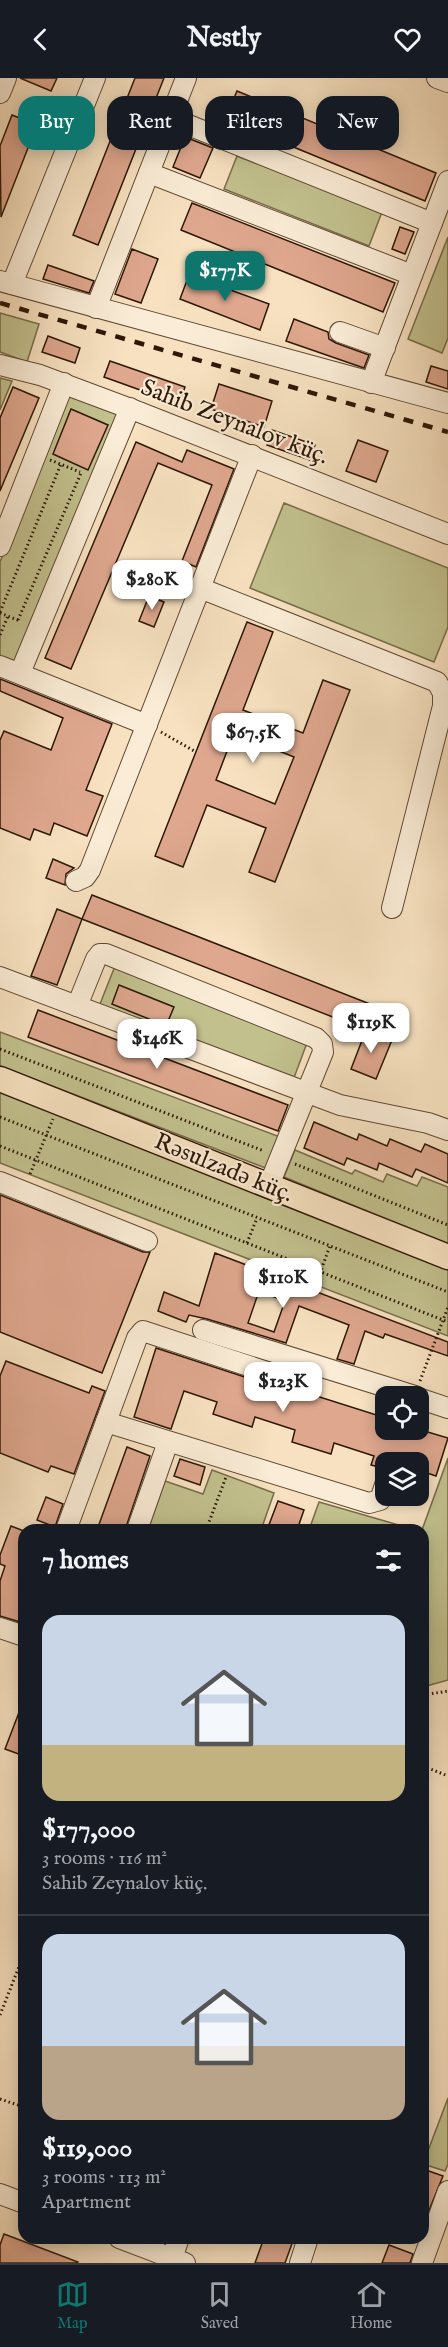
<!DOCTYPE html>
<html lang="en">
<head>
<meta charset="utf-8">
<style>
	:root { --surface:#171b24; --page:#242831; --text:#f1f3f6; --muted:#9ea1a6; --line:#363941; --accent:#0f766e }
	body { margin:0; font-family:"IM FELL English",serif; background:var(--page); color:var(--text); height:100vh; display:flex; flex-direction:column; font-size:22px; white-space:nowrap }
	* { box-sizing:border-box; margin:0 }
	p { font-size:20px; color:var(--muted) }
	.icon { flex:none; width:33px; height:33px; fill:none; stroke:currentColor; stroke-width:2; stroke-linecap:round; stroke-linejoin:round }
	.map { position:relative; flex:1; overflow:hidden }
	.sheet { position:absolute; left:18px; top:1446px; width:411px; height:720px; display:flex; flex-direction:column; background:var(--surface); border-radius:18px; box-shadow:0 3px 15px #0003 }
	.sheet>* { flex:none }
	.guide { position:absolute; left:18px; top:18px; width:412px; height:54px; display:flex; gap:12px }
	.tools { position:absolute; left:375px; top:1308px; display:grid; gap:12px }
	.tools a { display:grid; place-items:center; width:54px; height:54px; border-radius:12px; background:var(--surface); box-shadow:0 3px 15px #0003; font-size:30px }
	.price { position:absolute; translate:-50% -51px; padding:0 14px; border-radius:12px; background:#fff; color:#222; font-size:20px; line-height:39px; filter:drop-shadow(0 2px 3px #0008) }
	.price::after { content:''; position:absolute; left:50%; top:36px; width:18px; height:14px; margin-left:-9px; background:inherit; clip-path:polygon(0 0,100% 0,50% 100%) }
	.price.current { background:var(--accent); color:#fff }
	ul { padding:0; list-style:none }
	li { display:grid; align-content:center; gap:12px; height:318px; padding:0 24px }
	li+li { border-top:2px solid var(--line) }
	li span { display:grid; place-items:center; height:186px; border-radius:18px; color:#555 }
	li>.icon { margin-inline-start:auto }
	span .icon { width:108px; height:108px; fill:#fffc; stroke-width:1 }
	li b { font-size:26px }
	h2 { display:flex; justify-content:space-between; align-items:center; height:72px; padding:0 24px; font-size:26px }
	.chip { padding:0 21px; border-radius:18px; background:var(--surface); box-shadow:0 3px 15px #0003; font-size:21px; line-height:54px }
	.chip.current { background:var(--accent); color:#fff }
	header { display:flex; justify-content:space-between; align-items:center; height:78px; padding:0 24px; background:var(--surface); font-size:27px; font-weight:700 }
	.dock { display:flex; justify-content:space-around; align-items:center; height:84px; border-top:2px solid var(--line); background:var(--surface); font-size:16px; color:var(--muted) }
	.dock a { display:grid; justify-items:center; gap:3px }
	.dock .current { color:var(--accent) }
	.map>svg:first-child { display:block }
	.green { fill:#c2c18e; stroke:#786c4a; stroke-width:1.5 }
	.building { fill:#dea78e; stroke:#2d1706; stroke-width:1.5; fill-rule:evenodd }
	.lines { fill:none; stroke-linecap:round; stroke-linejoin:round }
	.minor-casing { stroke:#604a34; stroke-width:22 }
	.major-casing { stroke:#2d1706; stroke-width:27 }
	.path { stroke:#2d1706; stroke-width:3; stroke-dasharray:1.5 3; stroke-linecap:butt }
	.minor { stroke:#faecd6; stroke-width:20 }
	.major { stroke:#f7e1c0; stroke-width:24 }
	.rail { stroke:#2d1706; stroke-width:4.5; stroke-dasharray:10 10; stroke-linecap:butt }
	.labels { text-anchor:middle; stroke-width:4.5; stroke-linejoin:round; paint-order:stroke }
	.street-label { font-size:24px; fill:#2d1706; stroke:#faecd6 }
</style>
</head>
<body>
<header><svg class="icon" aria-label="back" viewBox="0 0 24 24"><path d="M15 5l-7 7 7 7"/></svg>Nestly<svg class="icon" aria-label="heart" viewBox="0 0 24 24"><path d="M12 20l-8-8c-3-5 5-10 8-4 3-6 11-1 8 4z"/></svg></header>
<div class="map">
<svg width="448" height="2185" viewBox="0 0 448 2185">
	<rect width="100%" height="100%" fill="#f7e1c0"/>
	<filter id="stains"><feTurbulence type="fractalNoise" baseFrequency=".00333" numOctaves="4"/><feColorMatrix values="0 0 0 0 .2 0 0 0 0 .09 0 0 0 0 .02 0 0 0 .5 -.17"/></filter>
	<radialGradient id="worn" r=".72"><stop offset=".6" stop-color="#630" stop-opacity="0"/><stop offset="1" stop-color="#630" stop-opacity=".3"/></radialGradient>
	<g class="green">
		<polygon points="237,78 382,134 369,168 224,111"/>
		<polygon points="448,159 448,260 442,275 408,261"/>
		<polygon points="0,235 39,246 27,284 0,274"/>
		<polygon points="0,300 12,303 0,332"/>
		<polygon points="67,317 119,337 13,586 0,581 0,484"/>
		<polygon points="284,425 448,490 448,549 434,584 250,510"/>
		<polygon points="115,888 307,965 292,1005 98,931"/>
		<polygon points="0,954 280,1059 268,1091 0,988"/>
		<polygon points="0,1012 448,1188 448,1258 0,1085"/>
		<polygon points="295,1072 352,1096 355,1092 383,1104 387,1096 417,1108 422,1099 448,1109 448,1166 284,1099"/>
		<polygon points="448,1380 448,1602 423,1609 422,1452"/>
		<polygon points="212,1392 274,1415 261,1452 148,1452 165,1403 203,1416"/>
		<polygon points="319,1424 416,1452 309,1452"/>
		<polygon points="448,2020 448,2086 445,2093 423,2086"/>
	</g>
	<g class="building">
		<polygon points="20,0 57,0 51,13"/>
		<polygon points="135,0 164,0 98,167 73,157"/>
		<polygon points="237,13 436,95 425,123 225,41"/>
		<polygon points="12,37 37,47 1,139 0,68"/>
		<polygon points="185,59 213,70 200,100 173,89"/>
		<polygon points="192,125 395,205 383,234 181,152"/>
		<polygon points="400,149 414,154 405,176 392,171"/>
		<polygon points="132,171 158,181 141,225 115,216"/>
		<polygon points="48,187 94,203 89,215 43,201"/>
		<polygon points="189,197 269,226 260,252 180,221"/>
		<polygon points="294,241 328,254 329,261 336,265 369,277 364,290 286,263"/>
		<polygon points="48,258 80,270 75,285 42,274"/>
		<polygon points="110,283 185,309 179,326 104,299"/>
		<polygon points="431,288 448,293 448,311 426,304"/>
		<polygon points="219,306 272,323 264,349 211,331"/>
		<polygon points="13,309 39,320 0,413 0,340"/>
		<polygon points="71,331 108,347 88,392 53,376"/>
		<polygon points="272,352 315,367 310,382 267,367"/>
		<polygon points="358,362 388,373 376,404 346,393"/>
		<polygon points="136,364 182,384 187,372 234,391 196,489 182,483 212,407 158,385 71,591 45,580"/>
		<polygon points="149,518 164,524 154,549 139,543"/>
		<path d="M 247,544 L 273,554 L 243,632 L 303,655 L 323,602 L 350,612 L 275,804 L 249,794 L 266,750 L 207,727 L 183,789 L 155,778 ZM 234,655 L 294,679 L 275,726 L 216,702 Z"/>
		<polygon points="0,601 112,646 86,712 103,718 87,758 54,745 50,757 34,751 30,762 0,750 0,662 4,653 51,672 63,640 0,613"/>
		<polygon points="53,781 74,790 66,796 65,807 46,800"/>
		<polygon points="92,817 375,928 366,952 82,841"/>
		<polygon points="57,831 82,841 57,907 31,898"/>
		<polygon points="119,907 174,929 166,948 112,926"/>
		<polygon points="38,932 288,1027 278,1053 28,959"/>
		<polygon points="366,952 392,962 376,1001 351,991"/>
		<polygon points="314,1044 357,1062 359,1056 387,1068 390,1061 421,1074 425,1066 448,1076 448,1105 416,1091 412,1099 379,1085 377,1092 347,1080 344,1087 304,1070"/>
		<polygon points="0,1117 143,1174 150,1174 102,1295 0,1254"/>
		<path d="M 215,1175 L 448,1264 L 448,1278 L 385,1256 L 383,1260 L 365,1253 L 354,1286 L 337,1281 L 349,1247 L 299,1228 L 286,1265 L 207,1241 L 189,1237 L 186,1244 L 158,1233 L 164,1214 L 199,1228 ZM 259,1213 L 285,1223 L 274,1254 L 248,1245 Z"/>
		<polygon points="156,1270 272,1308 285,1308 386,1340 386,1352 421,1352 448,1360 436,1398 418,1392 418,1384 386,1384 386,1391 371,1387 374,1378 334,1365 331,1376 292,1364 295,1352 255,1339 252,1349 213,1336 217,1324 184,1313 171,1351 134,1339"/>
		<polygon points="6,1283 89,1315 92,1308 105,1313 74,1396 51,1388 48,1394 0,1375 0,1298"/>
		<polygon points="127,1369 150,1378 125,1452 97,1452"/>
		<polygon points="180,1381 205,1389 200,1407 174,1398"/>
		<polygon points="46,1419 63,1426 55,1449 37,1442"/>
		<polygon points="278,1423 304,1432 297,1452 267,1452"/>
		<polygon points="11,1448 24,1453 24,1534 20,1544 0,1538 0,1503 5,1488 0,1486 0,1477"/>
		<polygon points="23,1624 24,1624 24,1678 5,1671"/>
		<polygon points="423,2091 443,2098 423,2147"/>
		<polygon points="4,2156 78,2184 77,2185 0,2185 0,2167"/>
		<polygon points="264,2160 294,2160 285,2185 255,2185"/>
		<polygon points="389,2167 413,2176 410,2185 382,2185"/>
	</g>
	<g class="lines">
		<defs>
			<g id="minor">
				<polyline points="437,0 448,4"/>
				<polyline points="0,15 6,0"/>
				<polyline points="171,40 432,145"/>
				<polyline points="149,95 412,197"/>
				<polyline points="0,203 448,325"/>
				<polyline points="12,206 95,0"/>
				<polyline points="96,230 186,0"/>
				<polyline points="340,254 385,270"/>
				<polyline points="0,287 40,297 139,334 448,456"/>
				<polyline points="371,305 448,103"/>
				<polyline points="0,468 64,305"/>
				<polyline points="200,510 437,604 443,615 443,628 392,830"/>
				<polyline points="0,588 147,647"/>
				<polyline points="20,595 130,330"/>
				<polyline points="76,803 85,799 90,792 252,377"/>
				<polyline points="0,899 340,1027 428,1045 448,1052"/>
				<polyline points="77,928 96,881 100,876 106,876 316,960 322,966 323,974 269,1107"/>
				<polyline points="0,1104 147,1163"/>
				<polyline points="203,1252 415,1318"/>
				<polyline points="418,1320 448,1330"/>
				<polyline points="106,1344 369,1425 380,1422 386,1404"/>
				<polyline points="66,1452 137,1260 143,1253 276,1297 291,1295 307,1285"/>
				<polyline points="137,1452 168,1364"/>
				<polyline points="0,1550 24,1558"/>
				<polyline points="0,2116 24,2125"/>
				<polyline points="119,2160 185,2185"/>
				<polyline points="172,2180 179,2160"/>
				<polyline points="300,2185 308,2160"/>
				<polyline points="422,2185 448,2113"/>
			</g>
			<polyline id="major" points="0,1001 448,1179"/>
		</defs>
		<use href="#minor" class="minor-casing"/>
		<use href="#major" class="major-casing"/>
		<g class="path">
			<polyline points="50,382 80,394"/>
			<polyline points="0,534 61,386"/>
			<polyline points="0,535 20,543"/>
			<polyline points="18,542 81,395"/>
			<polyline points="0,557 8,538"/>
			<polyline points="161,654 196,674"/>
			<polyline points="0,971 264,1073"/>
			<polyline points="0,1039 448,1214"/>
			<polyline points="0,1068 448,1244"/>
			<polyline points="295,1086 448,1147"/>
			<polyline points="30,1096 53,1041"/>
			<polyline points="247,1165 257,1140"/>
			<polyline points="315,1208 330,1168"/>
			<polyline points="420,1303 448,1229"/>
			<polyline points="206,1452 226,1399"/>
			<polyline points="423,1617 448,1613"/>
			<polyline points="423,1688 448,1698"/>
			<polyline points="0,1937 24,1876"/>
			<polyline points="0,2021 24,2029"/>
			<polyline points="395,2160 411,2165"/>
		</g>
		<use href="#minor" class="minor"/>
		<use href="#major" class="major"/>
		<polyline class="rail" points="0,225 448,354"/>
	</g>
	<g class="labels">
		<g class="street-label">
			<text transform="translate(235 343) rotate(21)" y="8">Sahib Zeynalov küç.</text>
			<text transform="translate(224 1089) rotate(22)" y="8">Rəsulzadə küç.</text>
		</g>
	</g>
	<rect width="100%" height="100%" filter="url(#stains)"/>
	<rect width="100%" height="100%" fill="url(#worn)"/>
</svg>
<div class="tools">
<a><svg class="icon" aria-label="locate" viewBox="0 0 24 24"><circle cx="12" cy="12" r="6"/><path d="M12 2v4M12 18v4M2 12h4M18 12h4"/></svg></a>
<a><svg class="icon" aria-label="layers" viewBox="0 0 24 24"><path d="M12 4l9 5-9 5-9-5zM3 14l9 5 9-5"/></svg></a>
</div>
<b class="price current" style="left:225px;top:224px">$177K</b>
<b class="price" style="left:152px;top:533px">$280K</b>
<b class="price" style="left:253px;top:686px">$67.5K</b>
<b class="price" style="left:371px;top:976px">$119K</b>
<b class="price" style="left:157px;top:992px">$146K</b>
<b class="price" style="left:283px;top:1231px">$110K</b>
<b class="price" style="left:283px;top:1335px">$123K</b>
<div class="guide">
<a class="chip current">Buy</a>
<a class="chip">Rent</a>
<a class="chip">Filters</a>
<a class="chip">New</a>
</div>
<section class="sheet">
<h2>7 homes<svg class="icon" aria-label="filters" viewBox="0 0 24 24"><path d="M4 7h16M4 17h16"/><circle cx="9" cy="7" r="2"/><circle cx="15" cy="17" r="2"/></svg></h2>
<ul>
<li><span style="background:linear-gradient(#c9d6e8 70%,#c2b280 0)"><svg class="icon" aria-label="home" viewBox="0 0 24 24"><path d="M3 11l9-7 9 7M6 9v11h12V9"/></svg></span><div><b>$177,000</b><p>3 rooms · 116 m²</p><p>Sahib Zeynalov küç.</p></div></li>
<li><span style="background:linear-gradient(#c9d6e8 60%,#b9a48a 0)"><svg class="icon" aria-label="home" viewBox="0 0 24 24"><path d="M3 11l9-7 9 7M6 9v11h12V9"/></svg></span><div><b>$119,000</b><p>3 rooms · 113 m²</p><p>Apartment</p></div></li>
</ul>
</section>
</div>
<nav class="dock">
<a class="current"><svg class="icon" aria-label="map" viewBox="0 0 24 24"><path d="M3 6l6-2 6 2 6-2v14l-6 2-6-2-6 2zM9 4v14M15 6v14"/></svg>Map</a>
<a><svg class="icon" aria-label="saved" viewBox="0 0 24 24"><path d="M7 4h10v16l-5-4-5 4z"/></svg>Saved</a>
<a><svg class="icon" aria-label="home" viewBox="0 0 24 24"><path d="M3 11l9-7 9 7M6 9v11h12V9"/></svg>Home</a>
</nav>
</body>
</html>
